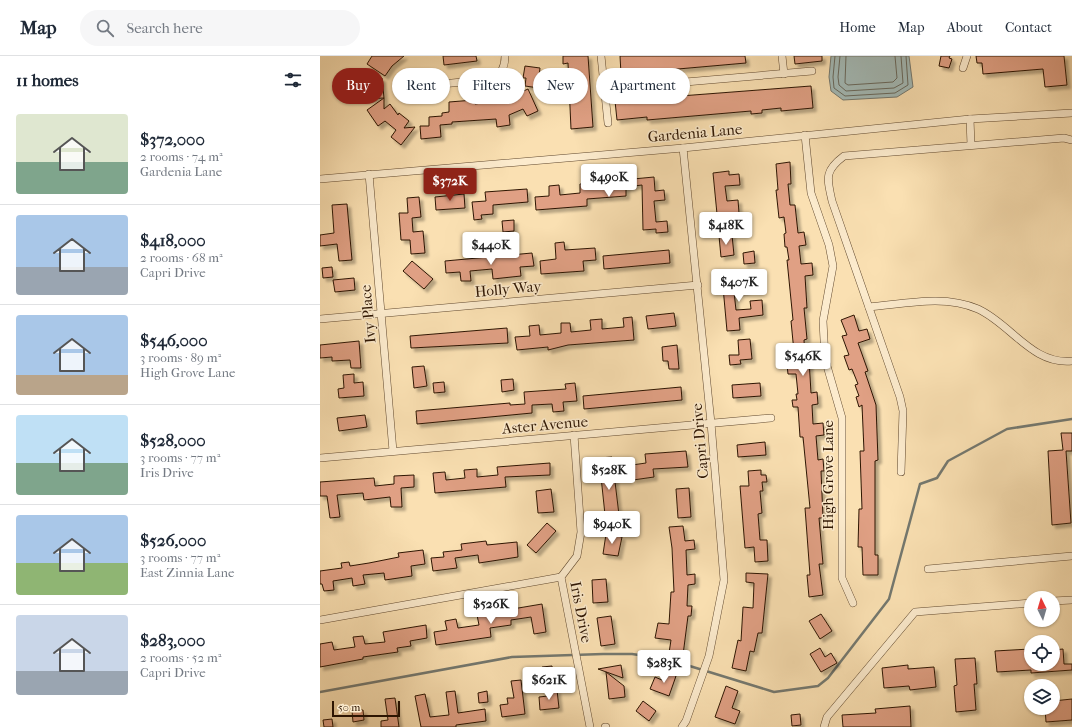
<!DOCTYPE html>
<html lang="en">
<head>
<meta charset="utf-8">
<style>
	:root { --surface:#fff; --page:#f6f6f7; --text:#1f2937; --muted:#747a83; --line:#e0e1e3; --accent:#8f2418 }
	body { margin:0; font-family:"IM FELL French Canon",serif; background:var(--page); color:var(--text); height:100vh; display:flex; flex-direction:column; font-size:15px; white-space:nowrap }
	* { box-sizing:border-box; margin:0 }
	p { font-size:13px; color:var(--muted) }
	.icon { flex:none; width:22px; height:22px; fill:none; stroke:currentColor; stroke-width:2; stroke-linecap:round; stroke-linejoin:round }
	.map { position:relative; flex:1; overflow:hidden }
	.panel { display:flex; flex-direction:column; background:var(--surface); width:320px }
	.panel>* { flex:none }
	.top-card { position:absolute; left:12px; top:12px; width:380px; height:36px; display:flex; gap:8px }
	.needle { width:26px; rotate:355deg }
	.fabs { position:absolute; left:704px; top:535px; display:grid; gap:8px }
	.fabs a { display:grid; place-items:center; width:36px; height:36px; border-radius:50%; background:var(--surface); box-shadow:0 1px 3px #0004; font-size:20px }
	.scale { position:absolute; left:12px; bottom:10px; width:68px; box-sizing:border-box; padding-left:4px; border:2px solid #2d1502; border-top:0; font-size:11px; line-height:14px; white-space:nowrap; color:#2d1502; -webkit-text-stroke:3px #fcebcd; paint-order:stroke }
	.price { position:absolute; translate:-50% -34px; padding:0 9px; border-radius:4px; background:#fff; color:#222; font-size:13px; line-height:26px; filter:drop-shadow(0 1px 2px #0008) }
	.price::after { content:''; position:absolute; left:50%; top:24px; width:12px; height:9px; margin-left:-6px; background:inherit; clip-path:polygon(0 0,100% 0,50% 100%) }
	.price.active { background:var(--accent); color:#fff }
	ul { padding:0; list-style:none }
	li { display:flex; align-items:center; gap:12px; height:100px; padding:0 16px }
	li+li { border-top:1px solid var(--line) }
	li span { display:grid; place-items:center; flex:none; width:112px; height:80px; border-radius:4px; color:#555 }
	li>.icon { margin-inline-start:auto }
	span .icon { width:48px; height:48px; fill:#fffc; stroke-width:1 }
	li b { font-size:17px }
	h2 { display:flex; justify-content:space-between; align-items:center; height:48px; padding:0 16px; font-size:17px }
	.pill { padding:0 14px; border-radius:18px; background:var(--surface); box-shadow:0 1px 3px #0004; font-size:14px; line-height:36px }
	.pill.active { background:var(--accent); color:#fff }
	header { display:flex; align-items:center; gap:24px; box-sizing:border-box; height:56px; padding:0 20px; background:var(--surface); border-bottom:1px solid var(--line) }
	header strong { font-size:19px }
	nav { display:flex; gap:22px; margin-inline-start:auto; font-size:14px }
	.search { width:280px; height:36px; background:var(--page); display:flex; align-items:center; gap:10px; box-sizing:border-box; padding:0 14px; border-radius:22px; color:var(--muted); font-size:15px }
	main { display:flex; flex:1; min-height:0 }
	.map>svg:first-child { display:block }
	.water { fill:#a3bab7; stroke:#74786f }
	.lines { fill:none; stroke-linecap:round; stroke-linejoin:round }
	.shore { stroke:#68685c; stroke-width:1 }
	.stream { stroke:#74786f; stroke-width:2.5 }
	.building { fill:#e0a084; stroke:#2d1502; filter:url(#shadow) }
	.street-casing { stroke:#60482e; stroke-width:8 }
	.street { stroke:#fcebcd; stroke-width:7 }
	.labels { text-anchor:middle; stroke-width:3; stroke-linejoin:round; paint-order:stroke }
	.street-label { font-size:15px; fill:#2d1502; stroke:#fcebcd }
</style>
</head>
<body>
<header>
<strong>Map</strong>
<div class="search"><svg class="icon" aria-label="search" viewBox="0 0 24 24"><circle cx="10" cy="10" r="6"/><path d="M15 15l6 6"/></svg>Search here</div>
<nav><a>Home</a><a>Map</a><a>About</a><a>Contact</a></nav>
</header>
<main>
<section class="panel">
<h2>11 homes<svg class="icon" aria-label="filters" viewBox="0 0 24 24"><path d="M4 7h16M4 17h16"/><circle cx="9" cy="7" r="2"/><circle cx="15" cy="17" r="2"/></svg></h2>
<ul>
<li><span style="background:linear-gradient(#dfe7d0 60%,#7fa58c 0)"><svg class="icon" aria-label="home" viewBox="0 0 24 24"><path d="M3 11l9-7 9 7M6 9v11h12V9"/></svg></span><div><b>$372,000</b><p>2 rooms · 74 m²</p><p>Gardenia Lane</p></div></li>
<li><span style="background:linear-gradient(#a9c7e8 65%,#9aa5b1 0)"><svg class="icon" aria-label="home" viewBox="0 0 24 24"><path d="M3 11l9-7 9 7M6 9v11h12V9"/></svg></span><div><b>$418,000</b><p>2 rooms · 68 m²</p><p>Capri Drive</p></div></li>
<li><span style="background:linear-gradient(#a9c7e8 75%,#b9a48a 0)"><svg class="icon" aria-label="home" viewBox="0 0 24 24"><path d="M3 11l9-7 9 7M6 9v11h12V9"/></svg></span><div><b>$546,000</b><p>3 rooms · 89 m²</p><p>High Grove Lane</p></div></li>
<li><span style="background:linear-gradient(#bfe0f5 60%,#7fa58c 0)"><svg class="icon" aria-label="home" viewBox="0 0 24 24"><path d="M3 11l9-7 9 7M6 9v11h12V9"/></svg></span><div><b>$528,000</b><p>3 rooms · 77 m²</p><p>Iris Drive</p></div></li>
<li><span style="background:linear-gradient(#a9c7e8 60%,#8fb573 0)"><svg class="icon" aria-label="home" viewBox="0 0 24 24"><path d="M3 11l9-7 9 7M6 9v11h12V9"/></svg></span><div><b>$526,000</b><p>3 rooms · 77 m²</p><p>East Zinnia Lane</p></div></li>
<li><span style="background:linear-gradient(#c9d6e8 70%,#9aa5b1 0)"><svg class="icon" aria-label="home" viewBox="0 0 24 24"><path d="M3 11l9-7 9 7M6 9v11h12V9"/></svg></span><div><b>$283,000</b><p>2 rooms · 52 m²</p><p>Capri Drive</p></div></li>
</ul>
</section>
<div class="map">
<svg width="752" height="671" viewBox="0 0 752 671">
	<defs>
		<filter id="shadow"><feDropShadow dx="3.5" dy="3.5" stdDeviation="1" flood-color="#0004"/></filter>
	</defs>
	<rect width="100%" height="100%" fill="#fae0b2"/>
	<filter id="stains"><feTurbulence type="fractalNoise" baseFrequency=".005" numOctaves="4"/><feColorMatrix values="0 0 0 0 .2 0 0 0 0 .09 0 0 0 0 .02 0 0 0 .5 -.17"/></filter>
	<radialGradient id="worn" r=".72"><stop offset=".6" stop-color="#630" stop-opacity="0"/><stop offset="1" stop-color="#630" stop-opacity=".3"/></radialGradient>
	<polygon class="water" points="511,0 589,0 593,31 577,41 523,44 511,35 509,21"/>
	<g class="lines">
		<g class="shore">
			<polyline points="515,0 513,21 514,32 525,40 575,37 588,29 586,0"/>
			<polyline points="520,0 518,21 519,29 526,35 574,32 583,27 581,0"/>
			<polyline points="526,0 525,27 528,29 573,26 577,22 575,0"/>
		</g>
		<polyline class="stream" points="0,636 192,601 283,598 312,598 347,603 454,636 498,630 508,622 569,543 600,428 617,422 628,405 687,373 752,363"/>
	</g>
	<g class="building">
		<polygon points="52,0 84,0 72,10 65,20 47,8"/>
		<polygon points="123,0 156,0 157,5 124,9"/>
		<polygon points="243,0 268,0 273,71 251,73 248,7 243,8"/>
		<polygon points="300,0 425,0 426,7 301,18"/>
		<polygon points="474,0 502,0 502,5 475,8"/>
		<polygon points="621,0 630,0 629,2 632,3 629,12 619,10"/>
		<polygon points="656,0 744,0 747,29 725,31 723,13 663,18 662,7 657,7"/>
		<polygon points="205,10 220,12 219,20 228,21 226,33 205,30 206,22 203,22"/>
		<polygon points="62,22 64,42 44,43 43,23"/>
		<polygon points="491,30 493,52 461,55 461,52 442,54 442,57 431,58 431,55 327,64 327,61 297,64 295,45"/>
		<polygon points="208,33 218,55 207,60 203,53 189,59 190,69 177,71 176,63 132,66 132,68 120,69 121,81 101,83 100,70 109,70 109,61 122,60 122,57 129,56 129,46 154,44 155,48 183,44"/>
		<polygon points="64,42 64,53 70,48 78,59 79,57 89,65 84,72 95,71 81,89 71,81 76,74 65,65 58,70 47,54"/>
		<polygon points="470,106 471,128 468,128 470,149 475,149 478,177 484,176 486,189 479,190 481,208 492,207 493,219 485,220 487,252 484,252 487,283 484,284 485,303 489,303 491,337 497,336 498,348 492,349 493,368 503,367 504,379 496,380 498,404 503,403 504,415 501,415 503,462 499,462 503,508 499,508 503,539 489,541 487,519 490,519 485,452 490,452 483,381 480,381 478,351 473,351 472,344 477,344 476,338 478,338 476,318 468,318 467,309 472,308 471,296 474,296 471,265 473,264 467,204 469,204 467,191 465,191 464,178 466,177 464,161 459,162 456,134 458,134 456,108"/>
		<polygon points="409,115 409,119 419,118 420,129 405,130 407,145 418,144 420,170 407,171 406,157 397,158 393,117"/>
		<polygon points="334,121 335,135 344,134 345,144 334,145 336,166 347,165 348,176 336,177 336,173 323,174 322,129 306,131 306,140 267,143 267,150 216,154 215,141 229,140 229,130 239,129 240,139 260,137 260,128"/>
		<polygon points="207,133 208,146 173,149 173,158 161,159 162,163 154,164 152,146 166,145 165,136"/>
		<polygon points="144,138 145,152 116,154 115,141"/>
		<polygon points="99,141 101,161 92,162 93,176 103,175 105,197 91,198 90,184 81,184 79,157 88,157 87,142"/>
		<polygon points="27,148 32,204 19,205 17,188 0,190 0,179 14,177 12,149"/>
		<polygon points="194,164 194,175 183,176 182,165"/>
		<polygon points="412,179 414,199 401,201 399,180"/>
		<polygon points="244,186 245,194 275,192 276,204 263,205 264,215 221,218 220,205 236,203 235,187"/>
		<polygon points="349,194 350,207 284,213 283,200"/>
		<polygon points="434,195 435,207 424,208 423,197"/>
		<polygon points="212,197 214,210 200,211 201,220 173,223 172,213 150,215 151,225 141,225 140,216 126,217 125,205"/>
		<polygon points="92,205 113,223 104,233 83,215"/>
		<polygon points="12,211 13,221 3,222 2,212"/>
		<polygon points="424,215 426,235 414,236 416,254 431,253 430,245 442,244 443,259 419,262 420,274 407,275 403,231 412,231 411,216"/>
		<polygon points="34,222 35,234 15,236 13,224"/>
		<polygon points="354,257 356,270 328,273 326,260"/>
		<polygon points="534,259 539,275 547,273 550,283 538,287 548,315 545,316 556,349 558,404 555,405 555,499 558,499 558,519 543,519 542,491 538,491 539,453 542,453 540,395 544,395 542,349 539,351 536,341 539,340 535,329 538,328 532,313 529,314 524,300 529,299 522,280 527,279 521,264"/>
		<polygon points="312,261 314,284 248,289 228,294 228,291 197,294 195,281 210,280 209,270 219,269 220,279 241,277 241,267 250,267 251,276 271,274 270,264 282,263 282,273 304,271 303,262"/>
		<polygon points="187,272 188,287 91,292 90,280"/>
		<polygon points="430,283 432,303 420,304 421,308 410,309 409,299 419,299 418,284"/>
		<polygon points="39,285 41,312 31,312 30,304 12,305 12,301 0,302 0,289"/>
		<polygon points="357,289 359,313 349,313 348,305 343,305 342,291"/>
		<polygon points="104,310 107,330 94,332 92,311"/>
		<polygon points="34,318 34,327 43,326 44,340 19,342 18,333 24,332 23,319"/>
		<polygon points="193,323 194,334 182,336 181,324"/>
		<polygon points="124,326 125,336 114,337 113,327"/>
		<polygon points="255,327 257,345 243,346 244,355 233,356 232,348 212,349 212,357 97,368 96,355 190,347 190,349 205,348 204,336 246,333 245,328"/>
		<polygon points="440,327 441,340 413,342 412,329"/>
		<polygon points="361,331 362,344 264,353 263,340"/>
		<polygon points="45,359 47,371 19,375 17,362"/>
		<polygon points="741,377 752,377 752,395 746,395 751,467 732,469 728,395 743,394"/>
		<polygon points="445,386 446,399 418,401 417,389"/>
		<polygon points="366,395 368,411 333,413 334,421 313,424 312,409 326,407 325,398"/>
		<polygon points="292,401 300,467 286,468 279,402"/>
		<polygon points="230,407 230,419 185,421 186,431 115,437 113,417 125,416 126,424 145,422 144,414 157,413 157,421 178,419 177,411"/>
		<polygon points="441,414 441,419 446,419 447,426 442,426 443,435 440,435 442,457 438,458 440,484 447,484 448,505 435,506 434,491 425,492 420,430 429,430 428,415"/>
		<polygon points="94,419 94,431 81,432 82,451 71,451 70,441 44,444 43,437 17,439 20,461 10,462 7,440 0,440 0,426 54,422 55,430 74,428 74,420"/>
		<polygon points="369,432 371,461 358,462 356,433"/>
		<polygon points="231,433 234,456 218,457 216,435"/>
		<polygon points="227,467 236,475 216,497 207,489"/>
		<polygon points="363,470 365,485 374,484 375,493 366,494 367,519 375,518 375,528 368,529 367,550 372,550 371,560 368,560 363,599 349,597 351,584 335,582 338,567 349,568 351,536 354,536 352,492 349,471"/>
		<polygon points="286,478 302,481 298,500 283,498"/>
		<polygon points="166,485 167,489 197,486 198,501 159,507 158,499 135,502 137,512 113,515 111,502 124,501 123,496 142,494 141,488"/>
		<polygon points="103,494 105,508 91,510 92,520 65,524 64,517 43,519 45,528 33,530 32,522 13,525 14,534 4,535 2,528 0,528 0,515 22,512 21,507 29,506 30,510 49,507 79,501 78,497"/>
		<polygon points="426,517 448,518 442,577 438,577 434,596 430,595 426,615 412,612 418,584 421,585 423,551 433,552 434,527 426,526"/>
		<polygon points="286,523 288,546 273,547 272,524"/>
		<polygon points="222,548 226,576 214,578 211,561 191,564 191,569 170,572 171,581 116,589 114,576 127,574 125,565 136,563 138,572 159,569 157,559"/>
		<polygon points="501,558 512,575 500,583 489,565"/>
		<polygon points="291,560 295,588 281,590 277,562"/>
		<polygon points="106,569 107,582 90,585 91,590 77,592 78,596 43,601 43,603 0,611 0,588 12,586 14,594 35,591 33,581 43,580 45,588 65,586 63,576"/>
		<polygon points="500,592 505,601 511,597 517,607 501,616 490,598"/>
		<polygon points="710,593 711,608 733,608 733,594 743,593 744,608 752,608 752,614 711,617 711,614 677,616 675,595"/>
		<polygon points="655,602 657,628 654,628 656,654 636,656 634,630 637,629 635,603"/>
		<polygon points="301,609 303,622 278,613"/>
		<polygon points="588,609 588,613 614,611 616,631 590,634 589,630 564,632 562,612"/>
		<polygon points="232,610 233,620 223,621 222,611"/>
		<polygon points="286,616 304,630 305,641 289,643"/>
		<polygon points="345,616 356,620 349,640 330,633 335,621 342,624"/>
		<polygon points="201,624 205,658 182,661 180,649 188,648 187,642 194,642 191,625"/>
		<polygon points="406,630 418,635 412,652 420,655 415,668 395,661"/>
		<polygon points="237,634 239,652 220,654 219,641 228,640 227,636"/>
		<polygon points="135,635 138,657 165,653 166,665 136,669 136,671 101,671 95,640 105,638 110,661 129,659 126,636"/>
		<polygon points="167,635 168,646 159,647 158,637"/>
		<polygon points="75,642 79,671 61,671 61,665 68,664 65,643"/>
		<polygon points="752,643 752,664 726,666 725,652 733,652 733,645"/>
		<polygon points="323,645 336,655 329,665 316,655"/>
		<polygon points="590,650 591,671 523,671 522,659 556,657 555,653"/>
		<polygon points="43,654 44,664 33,666 32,655"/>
		<polygon points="480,658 481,669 472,670 471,659"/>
		<polygon points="12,663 13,671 4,671 3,664"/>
	</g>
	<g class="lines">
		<defs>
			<g id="street">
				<polyline points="281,0 288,67"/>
				<polyline points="462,0 464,18"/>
				<polyline points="643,12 647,0"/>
				<circle cx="99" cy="31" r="13"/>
				<path d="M 112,29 L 172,23 C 181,19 185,10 185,0"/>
				<polyline points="284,33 492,15"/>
				<polyline points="650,63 651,89"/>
				<polyline points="485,79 491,137 509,189 513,210 503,265 505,303 522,362 522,522 533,547"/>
				<polyline points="49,118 73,395"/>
				<polyline points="0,123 363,92 650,63 752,57"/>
				<path d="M 549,251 C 584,248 624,238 658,253 C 691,268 712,309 752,305"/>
				<polyline points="0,263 378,229"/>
				<polyline points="254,379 261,476 257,500 241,521 270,671"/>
				<polyline points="0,402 451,362"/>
				<path d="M 581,416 L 583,355 L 580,341 L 512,145 C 507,122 504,115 524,100 L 744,82 L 752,84"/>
				<polyline points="608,513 752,500"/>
				<polyline points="733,545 752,544"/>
				<polyline points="0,564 241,521"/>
				<polyline points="285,671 286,671"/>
				<polyline points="362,671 366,665 389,600 404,524 391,367 363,92"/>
				<polyline points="504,671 507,661 595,556 711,547"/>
			</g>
		</defs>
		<use href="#street" class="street-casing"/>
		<use href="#street" class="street"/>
	</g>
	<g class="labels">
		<g class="street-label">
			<text transform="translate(375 77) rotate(-5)" y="5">Gardenia Lane</text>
			<text transform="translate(188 233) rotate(-5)" y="5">Holly Way</text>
			<text transform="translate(48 258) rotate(-95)" y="5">Ivy Place</text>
			<text transform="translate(225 369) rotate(-5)" y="5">Aster Avenue</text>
			<text transform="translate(380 385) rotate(-95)" y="5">Capri Drive</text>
			<text transform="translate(508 419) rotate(-90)" y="5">High Grove Lane</text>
			<text transform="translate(261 556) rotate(79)" y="5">Iris Drive</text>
		</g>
	</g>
	<rect width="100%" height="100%" filter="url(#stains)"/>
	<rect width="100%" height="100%" fill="url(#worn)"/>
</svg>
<div class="fabs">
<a><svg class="needle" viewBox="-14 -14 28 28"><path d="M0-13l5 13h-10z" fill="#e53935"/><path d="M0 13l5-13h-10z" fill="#747a83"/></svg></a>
<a><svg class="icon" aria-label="locate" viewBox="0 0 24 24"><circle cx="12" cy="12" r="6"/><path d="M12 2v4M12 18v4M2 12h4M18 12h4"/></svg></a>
<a><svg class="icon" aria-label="layers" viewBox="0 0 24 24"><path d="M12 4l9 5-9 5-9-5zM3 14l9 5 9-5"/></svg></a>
</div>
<div class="scale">50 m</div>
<b class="price" style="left:289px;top:142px">$490K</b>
<b class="price active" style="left:130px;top:146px">$372K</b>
<b class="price" style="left:406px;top:190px">$418K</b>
<b class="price" style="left:171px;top:210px">$440K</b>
<b class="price" style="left:419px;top:247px">$407K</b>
<b class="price" style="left:483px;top:321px">$546K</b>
<b class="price" style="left:289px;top:435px">$528K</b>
<b class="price" style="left:292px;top:489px">$940K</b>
<b class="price" style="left:171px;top:569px">$526K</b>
<b class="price" style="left:344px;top:628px">$283K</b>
<b class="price" style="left:229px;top:645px">$621K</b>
<div class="top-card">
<a class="pill active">Buy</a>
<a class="pill">Rent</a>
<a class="pill">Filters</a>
<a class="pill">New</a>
<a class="pill">Apartment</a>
</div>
</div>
</main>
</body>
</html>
